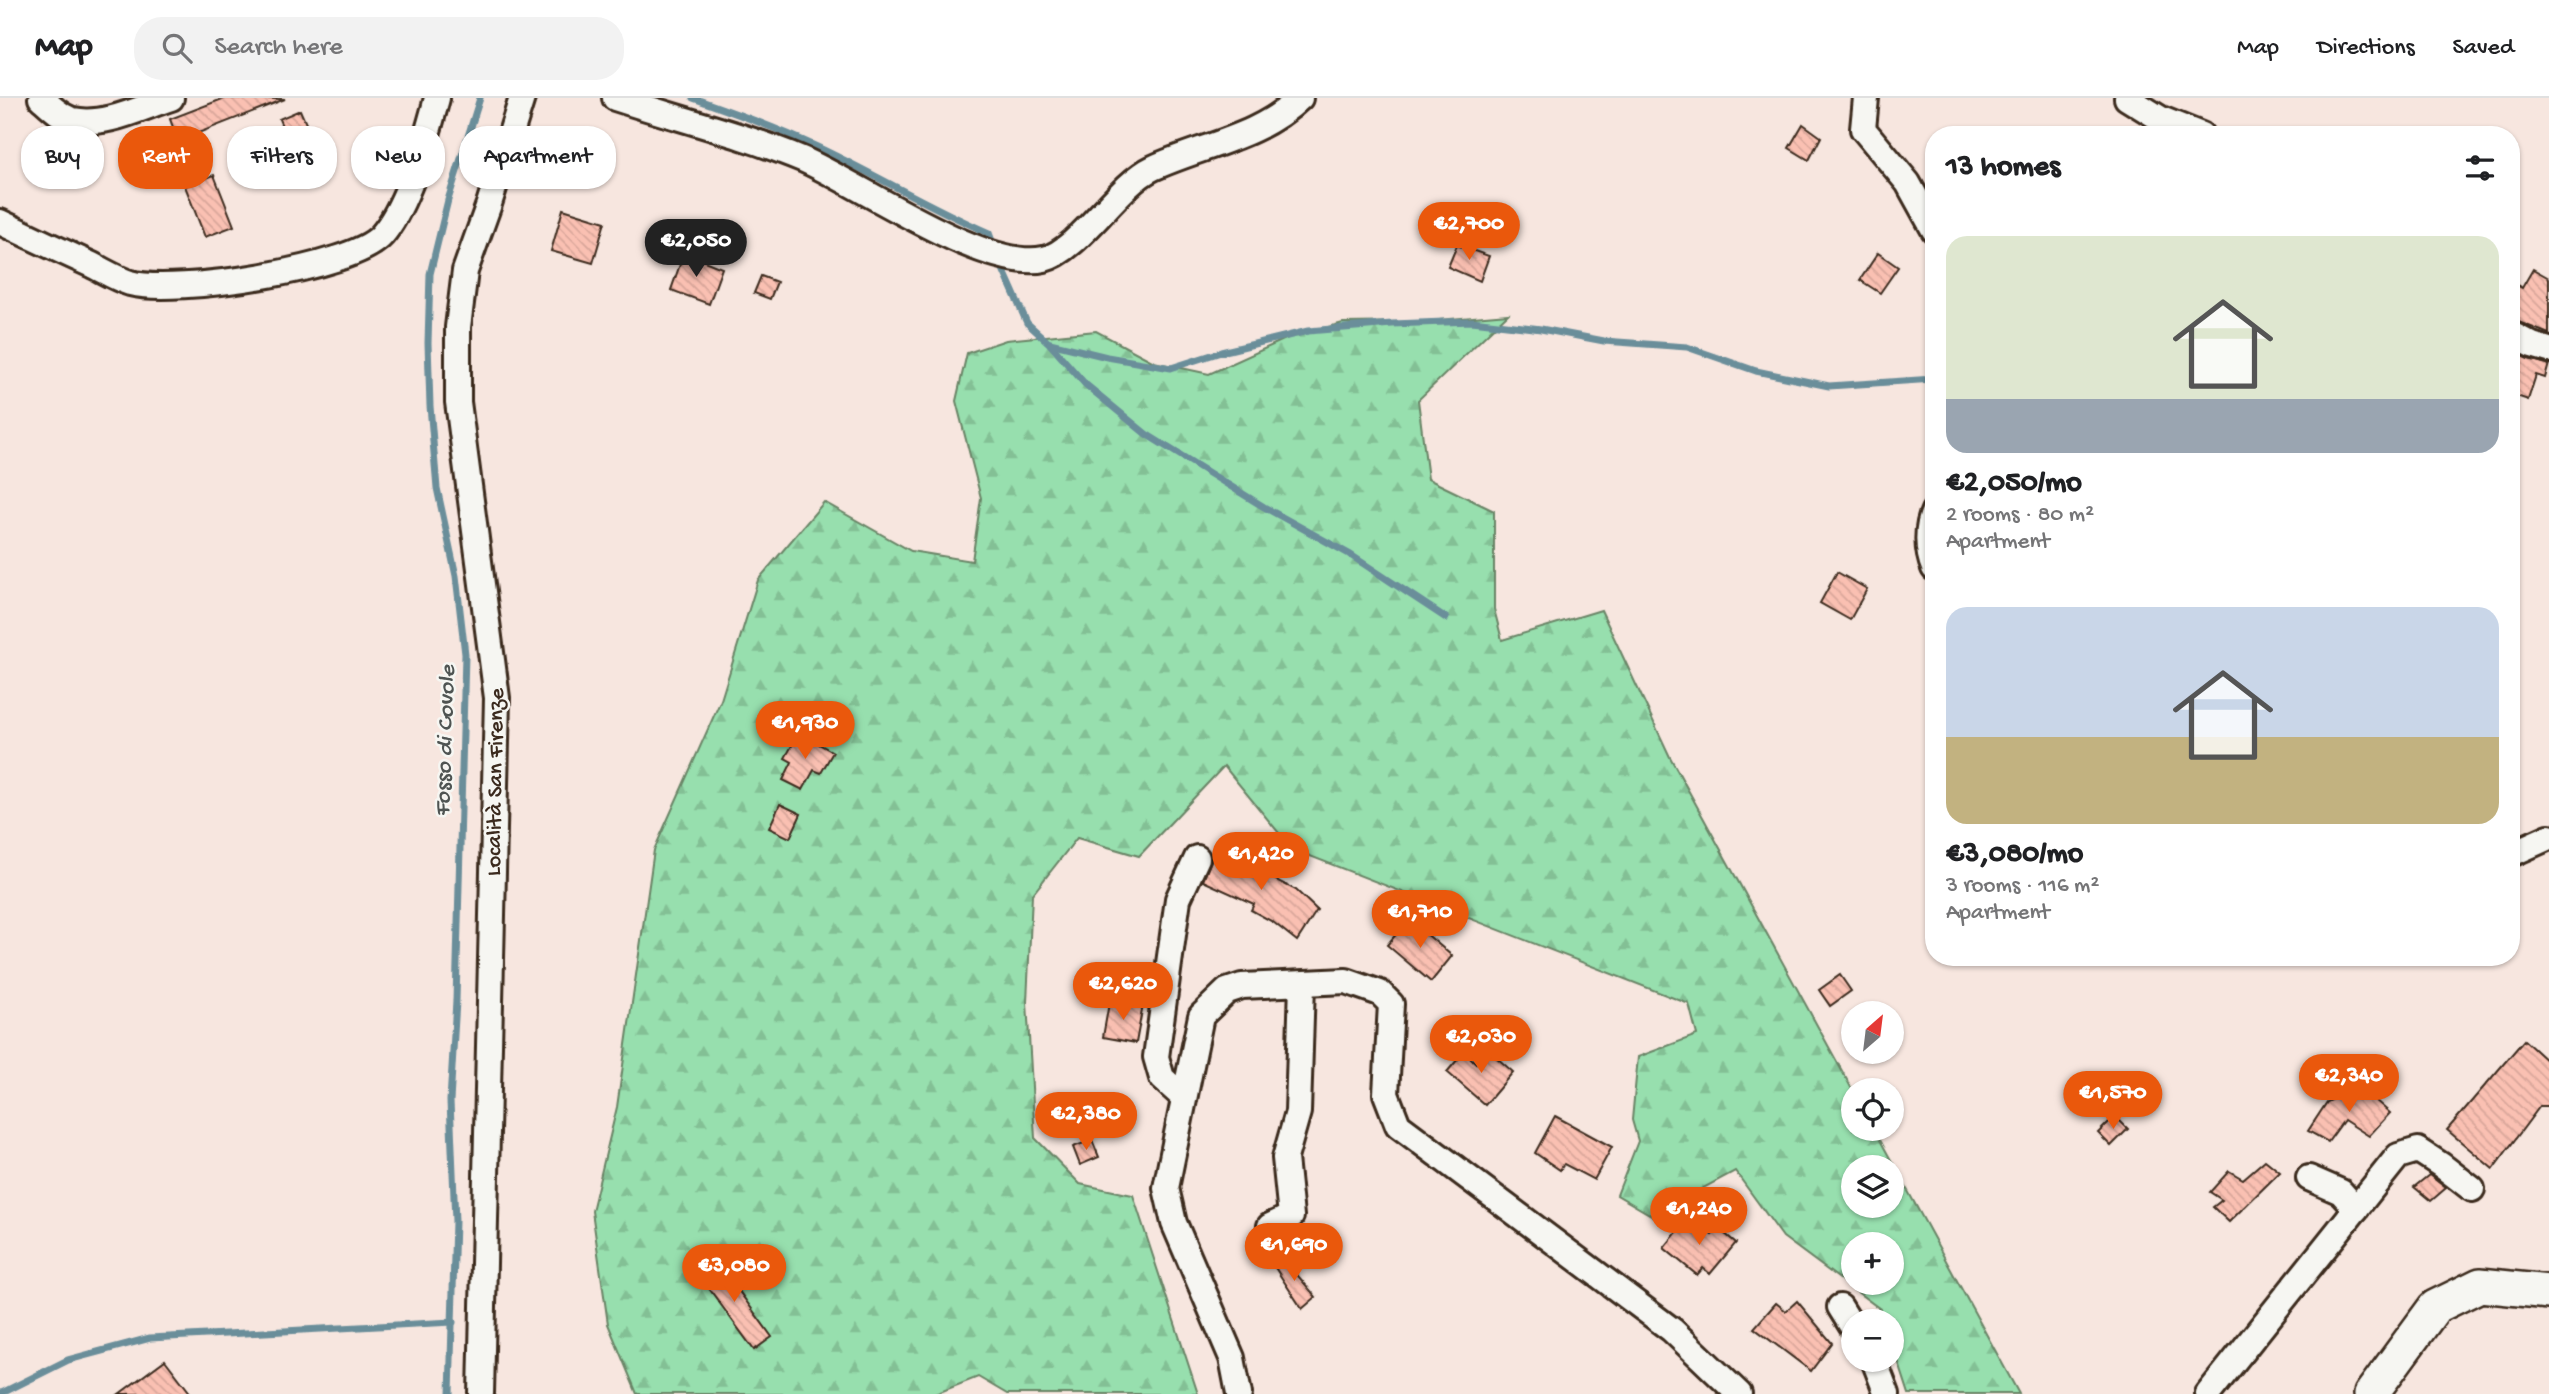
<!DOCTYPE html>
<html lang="en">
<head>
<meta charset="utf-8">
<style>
	:root { --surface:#fff; --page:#f2f2f2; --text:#202124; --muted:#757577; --line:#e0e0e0; --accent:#ea580c }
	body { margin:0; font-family:"Gochi Hand",sans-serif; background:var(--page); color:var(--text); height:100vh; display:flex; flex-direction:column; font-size:26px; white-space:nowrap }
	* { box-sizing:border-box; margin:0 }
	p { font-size:23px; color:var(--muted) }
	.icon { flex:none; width:38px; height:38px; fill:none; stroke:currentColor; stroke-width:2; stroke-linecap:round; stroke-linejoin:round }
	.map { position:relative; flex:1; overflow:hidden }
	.details { position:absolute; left:1925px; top:28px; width:595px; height:840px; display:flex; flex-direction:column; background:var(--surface); border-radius:28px; box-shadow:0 2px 5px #0004 }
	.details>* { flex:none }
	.banner { position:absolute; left:21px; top:28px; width:665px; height:63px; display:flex; gap:14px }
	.needle { width:46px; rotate:28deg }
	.controls { position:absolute; left:1841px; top:903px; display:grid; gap:14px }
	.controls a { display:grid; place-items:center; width:63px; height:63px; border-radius:50%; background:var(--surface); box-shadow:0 2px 5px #0004; font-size:35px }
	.price { position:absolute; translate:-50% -60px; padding:0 16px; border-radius:24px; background:var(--accent); color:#fff; font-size:23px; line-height:46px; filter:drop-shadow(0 2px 4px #0008) }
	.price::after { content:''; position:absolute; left:50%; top:42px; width:21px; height:16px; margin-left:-10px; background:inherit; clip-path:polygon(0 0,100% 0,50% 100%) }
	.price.selected { background:#222; color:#fff }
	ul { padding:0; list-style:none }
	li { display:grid; align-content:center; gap:14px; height:371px; padding:0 21px }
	li span { display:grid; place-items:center; height:217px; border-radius:21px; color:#555 }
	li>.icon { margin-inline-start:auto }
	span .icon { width:126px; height:126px; fill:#fffc; stroke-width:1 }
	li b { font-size:30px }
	h2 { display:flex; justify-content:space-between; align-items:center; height:84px; padding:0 21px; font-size:30px }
	.tag { padding:0 24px; border-radius:28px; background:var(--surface); box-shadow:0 2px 5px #0004; font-size:24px; line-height:63px }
	.tag.selected { background:var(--accent); color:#fff }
	header { display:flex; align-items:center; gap:42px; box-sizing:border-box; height:98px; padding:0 35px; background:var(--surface); border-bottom:2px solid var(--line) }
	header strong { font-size:33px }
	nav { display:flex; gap:38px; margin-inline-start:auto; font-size:24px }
	.search { width:490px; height:63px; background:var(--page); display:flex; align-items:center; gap:18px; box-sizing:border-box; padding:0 24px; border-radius:28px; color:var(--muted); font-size:26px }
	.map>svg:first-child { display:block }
	.forest { fill:url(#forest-firs); stroke:#698466; stroke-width:2; fill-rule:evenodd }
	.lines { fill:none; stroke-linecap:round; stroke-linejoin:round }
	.stream { stroke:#6a8e9a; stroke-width:7 }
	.building { fill:url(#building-back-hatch); stroke:#3b2a1e; stroke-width:2 }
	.street-casing { stroke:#3b2a1e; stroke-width:30 }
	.secondary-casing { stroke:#3b2a1e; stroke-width:38 }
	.street { stroke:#f6f6f2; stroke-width:24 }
	.secondary { stroke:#f6f6f2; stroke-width:33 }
	.labels { text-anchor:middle; stroke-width:5; stroke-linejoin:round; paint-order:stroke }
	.street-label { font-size:23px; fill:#3b2a1e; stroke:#f6f6f2 }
	.water-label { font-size:24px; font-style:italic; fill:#4f5452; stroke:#f6f6f2 }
</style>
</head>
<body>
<header>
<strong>Map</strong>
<div class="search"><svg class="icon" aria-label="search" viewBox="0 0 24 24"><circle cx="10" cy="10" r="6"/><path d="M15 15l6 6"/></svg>Search here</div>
<nav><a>Map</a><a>Directions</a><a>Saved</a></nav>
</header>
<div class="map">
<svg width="2549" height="1296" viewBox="0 0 2549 1296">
	<defs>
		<pattern id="forest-firs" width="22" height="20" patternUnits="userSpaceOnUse" patternTransform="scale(1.75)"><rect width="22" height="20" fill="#97dfae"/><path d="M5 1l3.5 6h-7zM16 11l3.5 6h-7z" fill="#83c095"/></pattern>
		<pattern id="building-back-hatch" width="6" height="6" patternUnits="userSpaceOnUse" patternTransform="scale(1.75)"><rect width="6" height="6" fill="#fac0b2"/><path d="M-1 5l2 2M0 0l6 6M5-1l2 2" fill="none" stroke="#d7a599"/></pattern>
	</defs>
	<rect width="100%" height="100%" fill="#f7e6df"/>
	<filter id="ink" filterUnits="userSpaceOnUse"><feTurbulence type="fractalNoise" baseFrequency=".0143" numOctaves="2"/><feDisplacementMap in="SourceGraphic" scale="14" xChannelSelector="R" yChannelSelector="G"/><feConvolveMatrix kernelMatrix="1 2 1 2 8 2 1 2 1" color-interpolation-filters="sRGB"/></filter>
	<g filter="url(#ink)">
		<path class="forest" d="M 1508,216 L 1418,302 L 1428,381 L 1494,413 L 1494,511 L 1502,542 L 1601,512 L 1670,659 L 1853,993 L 1853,1031 L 1874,1031 L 2019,1296 L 1909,1296 L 1892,1244 L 1892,1223 L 1885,1223 L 1880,1211 L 1783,1139 L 1735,1073 L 1690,1097 L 1663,1124 L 1617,1097 L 1638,1043 L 1632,1022 L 1638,959 L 1697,937 L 1689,906 L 1292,751 L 1224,668 L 1139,758 L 1077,740 L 1032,797 L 1027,904 L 1035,1040 L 1080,1086 L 1133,1097 L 1198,1296 L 1007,1296 L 978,1279 L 935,1296 L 637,1296 L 608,1226 L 592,1113 L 617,1009 L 654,752 L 721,602 L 758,482 L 824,404 L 911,453 L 972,463 L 981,400 L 956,303 L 967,255 L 1006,242 L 1096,233 L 1154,264 L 1209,276 L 1290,239 L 1343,225 L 1415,224 ZM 1853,1069 L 1892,1069 L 1892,1108 L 1853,1108 ZM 1853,1146 L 1892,1146 L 1892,1185 L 1853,1185 Z"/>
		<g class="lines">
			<g class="stream">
				<path d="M 693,0 C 735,15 777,30 817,49 C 875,76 930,110 989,135 L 995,151"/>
				<polyline points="999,162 1027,225 1049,245 1085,286 1146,336 1264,409 1349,456 1446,520"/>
				<polyline points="1050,245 1107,259 1171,270 1221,254 1308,233 1392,226 1472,223 1541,231 1604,243 1687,249 1756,273 1829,288 1934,281"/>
				<polyline points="0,1296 68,1262 150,1240 453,1224"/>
				<polyline points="450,1296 455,1123 450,1003 456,903 465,556 456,478 437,390 430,308 428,245 430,176 448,102 480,0"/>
			</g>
		</g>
		<g class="building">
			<polygon points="225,0 285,1 178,43 170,21"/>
			<polygon points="300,12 307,28 286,38 279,21"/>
			<polygon points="1803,26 1821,39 1809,62 1789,50"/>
			<polygon points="214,77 234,128 205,139 185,88"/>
			<polygon points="563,111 605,124 593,165 551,153"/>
			<polygon points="1457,147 1489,158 1480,183 1448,169"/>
			<polygon points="684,155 722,170 709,206 671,192"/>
			<polygon points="1878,155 1898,169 1880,195 1860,182"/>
			<polygon points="2533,171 2549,180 2549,236 2511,221 2511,184 2522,190"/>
			<polygon points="761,178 777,184 770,201 754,195"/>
			<polygon points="2511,253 2528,261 2549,266 2545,280 2536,277 2528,302 2511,296"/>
			<polygon points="1837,474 1867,491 1850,522 1820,505"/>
			<polygon points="799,635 833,654 821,675 814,672 803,692 783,682 792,664 785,660"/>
			<polygon points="780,706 801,716 790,740 769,730"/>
			<polygon points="1219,749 1262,769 1260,774 1296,792 1317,812 1297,843 1273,824 1251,812 1254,806 1203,783 1212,760"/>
			<polygon points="1409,821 1452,858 1431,884 1387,847"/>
			<polygon points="1840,877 1851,893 1830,908 1819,892"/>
			<polygon points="1123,904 1143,907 1136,945 1103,939 1109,905 1122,907"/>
			<polygon points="2524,942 2549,965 2549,1008 2540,1008 2493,1071 2447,1032"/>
			<polygon points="1487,951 1513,974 1485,1007 1447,974 1464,954 1476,965"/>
			<polygon points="2359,988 2390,1015 2369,1038 2344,1022 2328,1044 2308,1033 2327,1004"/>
			<polygon points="1555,1018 1612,1049 1594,1082 1564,1066 1560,1072 1535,1055"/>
			<polygon points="2115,1018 2128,1031 2111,1048 2098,1035"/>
			<polygon points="1092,1042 1099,1059 1080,1067 1073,1049"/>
			<polygon points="2265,1062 2280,1074 2229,1124 2213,1109 2222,1102 2210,1094 2229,1073 2243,1081"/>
			<polygon points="2429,1077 2446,1090 2431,1103 2414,1089"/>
			<polygon points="1690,1118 1712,1137 1718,1130 1736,1145 1710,1176 1703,1170 1697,1177 1664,1150"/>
			<polygon points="1281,1158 1316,1199 1302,1211 1272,1165"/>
			<polygon points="715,1160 772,1239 754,1252 697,1174"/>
			<polygon points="1797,1203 1832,1245 1811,1273 1754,1230 1776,1205 1786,1213"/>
			<polygon points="165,1262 191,1296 119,1296"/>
		</g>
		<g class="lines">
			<defs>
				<g id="street">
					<path d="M 41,0 C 50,8 61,19 73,22 C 105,29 142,9 171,0"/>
					<path d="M 615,0 C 676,20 744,37 802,61 C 860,86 985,174 1044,161 C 1079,153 1117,87 1153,70 C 1203,47 1259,40 1300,0"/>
					<polyline points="1866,0 1863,31 1908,85 1934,132"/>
					<polyline points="2127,0 2161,21 2201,37"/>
					<path d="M 0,124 C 31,139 61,153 92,167 C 104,173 117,181 130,185 C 174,197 353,171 382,137 C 407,108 427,39 437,0"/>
					<polyline points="2511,236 2532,247 2549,252"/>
					<path d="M 1934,413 C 1926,430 1927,453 1934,470"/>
					<polyline points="2511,756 2549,739"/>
					<polyline points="1183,999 1162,980 1156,959 1178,801 1197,760"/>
					<polyline points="2309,1080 2341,1094 2356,1111"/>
					<polyline points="1270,1128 1291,1118 1285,1060 1298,1014 1302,886"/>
					<polyline points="1840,1209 1853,1230"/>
					<polyline points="1874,1262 1887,1296"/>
					<polyline points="481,1296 497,600 458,304 458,229 465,173 489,106 522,0"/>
					<polyline points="1239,1296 1232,1260 1174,1125 1166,1090 1201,918 1227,893 1242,888 1346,883 1380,895 1391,906 1386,996 1398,1027 1672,1232 1739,1296"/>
					<polyline points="2208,1296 2398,1058 2418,1052 2441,1067 2472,1091"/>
				</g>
				<polyline id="secondary" points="2371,1296 2435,1209 2480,1187 2549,1194"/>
			</defs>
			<use href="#street" class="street-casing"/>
			<use href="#secondary" class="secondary-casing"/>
			<use href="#street" class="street"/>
			<use href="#secondary" class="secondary"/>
		</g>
	</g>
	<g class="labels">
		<g class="street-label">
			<text transform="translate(493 684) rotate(-89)" y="8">Località San Firenze</text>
		</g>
		<g class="water-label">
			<text transform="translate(443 643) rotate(-88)" y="8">Fosso di Covole</text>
		</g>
	</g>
</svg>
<div class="controls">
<a><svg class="needle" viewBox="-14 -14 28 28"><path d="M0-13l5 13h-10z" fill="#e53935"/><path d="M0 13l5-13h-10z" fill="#757577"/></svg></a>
<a><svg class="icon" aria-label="locate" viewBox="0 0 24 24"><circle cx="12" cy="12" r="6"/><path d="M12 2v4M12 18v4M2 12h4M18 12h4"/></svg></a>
<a><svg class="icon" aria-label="layers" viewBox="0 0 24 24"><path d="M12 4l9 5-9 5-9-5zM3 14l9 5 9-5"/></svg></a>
<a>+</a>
<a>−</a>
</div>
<b class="price" style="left:1469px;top:164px">€2,700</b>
<b class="price selected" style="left:696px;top:181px">€2,050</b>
<b class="price" style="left:805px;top:663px">€1,930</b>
<b class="price" style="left:1261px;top:794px">€1,420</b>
<b class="price" style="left:1420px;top:852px">€1,710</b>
<b class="price" style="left:1123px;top:924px">€2,620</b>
<b class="price" style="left:1481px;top:977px">€2,030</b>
<b class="price" style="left:2349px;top:1016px">€2,340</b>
<b class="price" style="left:2113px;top:1033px">€1,570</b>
<b class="price" style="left:1086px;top:1054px">€2,380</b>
<b class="price" style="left:1699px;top:1149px">€1,240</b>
<b class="price" style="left:1294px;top:1185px">€1,690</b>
<b class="price" style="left:734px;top:1206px">€3,080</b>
<div class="banner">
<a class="tag">Buy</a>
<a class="tag selected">Rent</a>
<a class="tag">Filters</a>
<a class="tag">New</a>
<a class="tag">Apartment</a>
</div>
<section class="details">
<h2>13 homes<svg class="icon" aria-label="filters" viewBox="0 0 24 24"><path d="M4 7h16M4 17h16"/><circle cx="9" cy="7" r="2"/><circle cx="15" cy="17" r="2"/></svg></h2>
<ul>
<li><span style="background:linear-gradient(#dfe7d0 75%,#9aa5b1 0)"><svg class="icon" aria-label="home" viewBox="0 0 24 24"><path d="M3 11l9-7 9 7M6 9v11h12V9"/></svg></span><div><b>€2,050/mo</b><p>2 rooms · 80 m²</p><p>Apartment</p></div></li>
<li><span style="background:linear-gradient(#c9d6e8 60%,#c2b280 0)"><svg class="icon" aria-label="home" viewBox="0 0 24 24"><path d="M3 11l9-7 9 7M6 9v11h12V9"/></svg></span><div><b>€3,080/mo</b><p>3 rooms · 116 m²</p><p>Apartment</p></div></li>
</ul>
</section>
</div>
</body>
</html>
